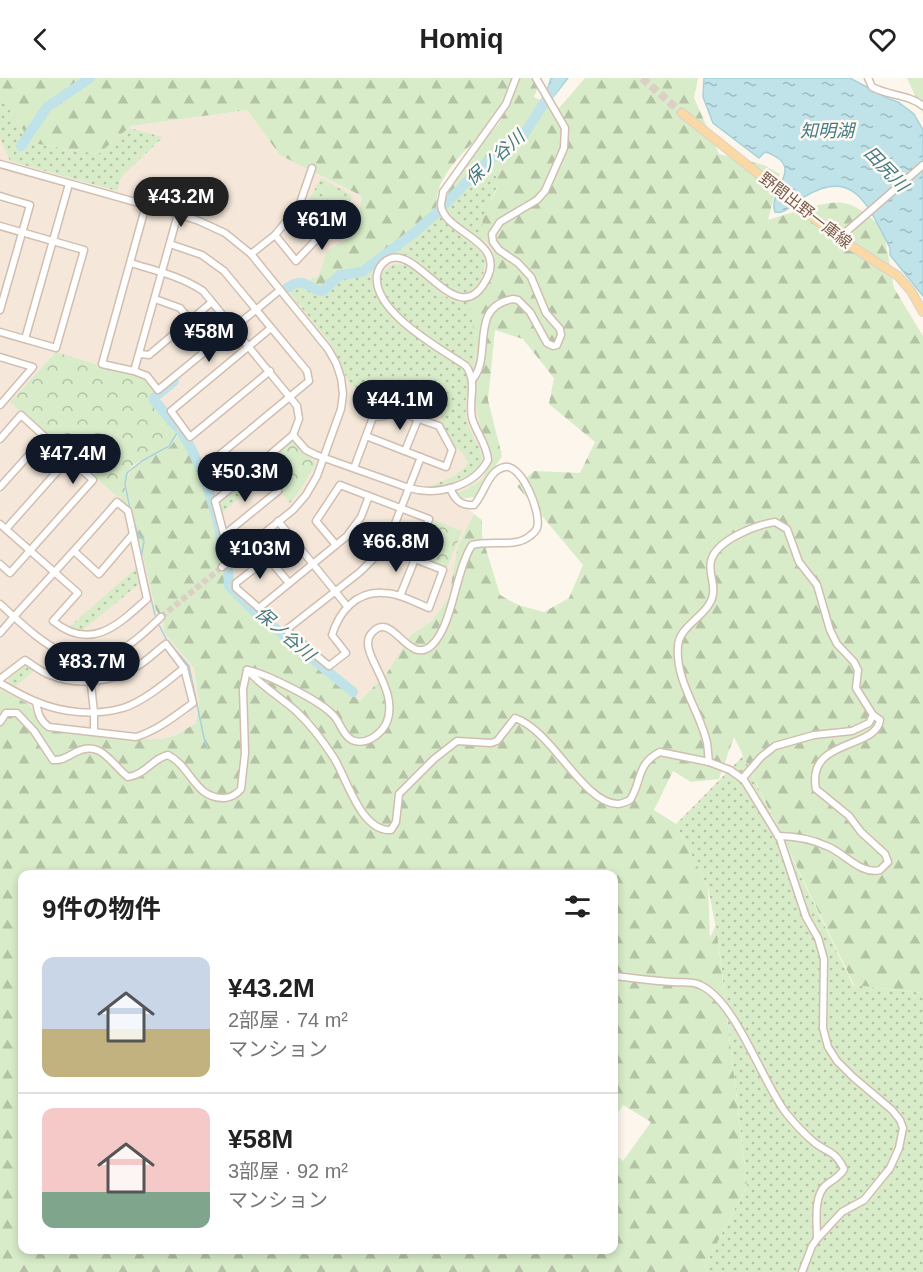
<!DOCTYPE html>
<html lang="ja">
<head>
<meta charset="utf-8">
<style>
	:root { --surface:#fff; --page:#f6f6f6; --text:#222; --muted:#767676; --line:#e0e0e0; --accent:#111827 }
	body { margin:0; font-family:Helvetica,"Noto Sans JP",sans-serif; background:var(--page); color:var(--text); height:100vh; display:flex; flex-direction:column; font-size:22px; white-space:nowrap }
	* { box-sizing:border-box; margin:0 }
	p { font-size:20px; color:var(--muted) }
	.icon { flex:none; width:33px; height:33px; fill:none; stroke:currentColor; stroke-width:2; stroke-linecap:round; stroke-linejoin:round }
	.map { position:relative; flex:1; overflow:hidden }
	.drawer { position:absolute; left:18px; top:792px; width:600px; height:384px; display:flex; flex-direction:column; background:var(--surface); border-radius:12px; box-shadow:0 3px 9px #0003 }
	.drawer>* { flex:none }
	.price { position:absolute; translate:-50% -51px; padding:0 14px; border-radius:21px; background:var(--accent); color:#fff; font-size:20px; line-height:39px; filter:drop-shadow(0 2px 3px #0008) }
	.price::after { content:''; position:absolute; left:50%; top:36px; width:18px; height:14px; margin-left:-9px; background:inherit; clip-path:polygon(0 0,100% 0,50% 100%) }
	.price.on { background:#222; color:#fff }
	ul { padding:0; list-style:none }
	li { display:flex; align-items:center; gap:18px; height:150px; padding:0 24px }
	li+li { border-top:2px solid var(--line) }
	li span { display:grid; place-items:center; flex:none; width:168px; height:120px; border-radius:12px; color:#555 }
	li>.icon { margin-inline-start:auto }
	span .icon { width:72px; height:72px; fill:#fffc; stroke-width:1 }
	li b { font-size:26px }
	h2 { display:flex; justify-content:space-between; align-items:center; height:72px; padding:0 24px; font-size:26px }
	header { display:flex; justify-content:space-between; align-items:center; height:78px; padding:0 24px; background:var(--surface); font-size:27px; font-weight:800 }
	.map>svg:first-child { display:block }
	.residential { fill:#f5e8da }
	.grass { fill:url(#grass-dots) }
	.forest { fill:url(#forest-firs); fill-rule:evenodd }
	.park { fill:url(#park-crowns) }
	.pitch { fill:#d8ecc9 }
	.water { fill:url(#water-ripples); stroke:#a5d3da; stroke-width:1.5 }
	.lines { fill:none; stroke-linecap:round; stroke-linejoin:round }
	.stream { stroke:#a5d3da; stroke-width:1.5 }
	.river { stroke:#bfe3e8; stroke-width:10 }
	.minor-tunnel { stroke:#dcd0c4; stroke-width:6; stroke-dasharray:6 3; stroke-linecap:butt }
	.major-tunnel { stroke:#dcd0c4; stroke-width:8; stroke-dasharray:8 4; stroke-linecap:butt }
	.minor-casing { stroke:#d1beb0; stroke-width:9 }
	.major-casing { stroke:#dad1cd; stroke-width:10 }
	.minor { stroke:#fff; stroke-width:6 }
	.major { stroke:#fbd9a5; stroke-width:8 }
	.labels { text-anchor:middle; stroke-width:5; stroke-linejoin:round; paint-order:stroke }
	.street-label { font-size:16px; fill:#7a5c4d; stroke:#fffaf3 }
	.water-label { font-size:18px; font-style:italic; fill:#437c86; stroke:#fffaf3 }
</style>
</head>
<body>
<header><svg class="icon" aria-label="back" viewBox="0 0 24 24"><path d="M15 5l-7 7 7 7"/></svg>Homiq<svg class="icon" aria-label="heart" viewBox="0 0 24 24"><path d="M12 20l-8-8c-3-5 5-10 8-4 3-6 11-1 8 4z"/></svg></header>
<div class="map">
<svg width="923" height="1194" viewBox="0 0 923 1194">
	<defs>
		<pattern id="grass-dots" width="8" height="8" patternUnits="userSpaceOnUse" patternTransform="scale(1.5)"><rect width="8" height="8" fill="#d8ecc9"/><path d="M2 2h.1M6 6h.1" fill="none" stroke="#b4c2a5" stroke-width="1.8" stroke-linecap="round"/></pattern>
		<pattern id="forest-firs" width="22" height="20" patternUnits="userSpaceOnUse" patternTransform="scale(1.5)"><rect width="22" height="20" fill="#d8ecc9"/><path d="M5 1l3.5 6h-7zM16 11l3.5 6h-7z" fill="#b4c2a5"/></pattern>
		<pattern id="park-crowns" width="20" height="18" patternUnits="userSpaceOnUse" patternTransform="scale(1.5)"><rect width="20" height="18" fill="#d8ecc9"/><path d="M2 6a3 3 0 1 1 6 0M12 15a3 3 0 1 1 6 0" fill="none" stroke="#b4c2a5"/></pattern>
		<pattern id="water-ripples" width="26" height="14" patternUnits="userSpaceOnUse" patternTransform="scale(1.5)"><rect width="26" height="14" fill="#bfe3e8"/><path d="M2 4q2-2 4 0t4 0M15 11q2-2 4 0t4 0" fill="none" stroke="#a0bbbe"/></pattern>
	</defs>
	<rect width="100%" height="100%" fill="#fdf6ec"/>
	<polygon class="residential" points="0,18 32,65 98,76 131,48 247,32 281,77 321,97 445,125 489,165 495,181 491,200 473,225 479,344 490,375 488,390 482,401 465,412 458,421 474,436 458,467 449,519 432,543 411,557 387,595 360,623 251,535 225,509 219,457 193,374 180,355 170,369 138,386 128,417 138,451 143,479 164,542 164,555 194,590 199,625 196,645 176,657 161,661 136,661 50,653 37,642 30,627 0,611"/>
	<g class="grass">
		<polygon points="0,18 32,65 98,76 129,50 163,59 121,99 117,113 10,83 0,60"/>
		<path d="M 493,93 L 499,104 L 484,138 L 482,160 L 495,181 L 494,182 C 492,176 490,170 485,165 C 471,152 449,146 445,125 C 456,115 467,107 482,107 L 486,100 Z"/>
		<polygon points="321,100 353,118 338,144 306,127"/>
		<path d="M 437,133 C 447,153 471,160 484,178 C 487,192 481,207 468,214 C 444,219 427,185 407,178 C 402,176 397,177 392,177 L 424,151 L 430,139 Z"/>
		<path d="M 395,186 C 428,185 442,240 479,219 L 470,230 L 476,266 L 474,291 L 471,292 L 466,285 C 449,273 342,207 395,186 Z"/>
		<path d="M 360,190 L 372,195 C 368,236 432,269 460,289 C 469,298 471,307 469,319 L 466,319 C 463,349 473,353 483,379 C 477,402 447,406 427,410 C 442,402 458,400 468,385 C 466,376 455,370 450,362 C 443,350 441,337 437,325 L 412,315 L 386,332 L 370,331 L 353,308 L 350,308 L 333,269 L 288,213 C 305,201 303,211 318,215 L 348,193 Z"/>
		<polygon points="253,397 260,402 221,436 218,425"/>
		<polygon points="136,490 140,505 83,552 68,550"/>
		<polygon points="26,584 36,591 15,609 9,605 8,599"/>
		<polygon points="743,678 853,907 923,915 923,1194 702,1194 747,1107 718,861 708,809 676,746"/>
	</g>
	<g class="forest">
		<path d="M 0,0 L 542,0 L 534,19 L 559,30 L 585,0 L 698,0 L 694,20 L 719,76 L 764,87 L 780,96 L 768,142 C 786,137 826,122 843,125 C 859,127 871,141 883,150 L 894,210 L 923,258 L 923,915 L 854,907 L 734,659 L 719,701 L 691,704 L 673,693 L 654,732 L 676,746 L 708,809 L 710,860 L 716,846 L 747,1107 L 702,1194 L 0,1194 L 0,611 L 30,627 L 37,642 L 50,653 L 136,661 L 161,661 L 176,657 L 196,645 L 199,625 L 194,590 L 164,555 L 164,543 L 156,532 L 128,417 L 126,402 L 131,394 L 138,386 L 170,369 L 180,355 L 193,374 L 219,457 L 225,509 L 251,535 L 360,623 L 387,595 L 411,557 L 432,543 L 449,519 L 458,467 L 474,436 L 482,442 L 482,458 L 500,517 L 518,527 L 544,534 L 569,520 L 583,487 L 517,408 L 534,393 L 580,395 L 595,364 L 549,326 L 554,300 L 523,261 L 495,252 L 488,322 L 502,378 L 475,419 L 458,421 L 456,415 L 465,412 L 482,401 L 488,390 L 490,375 L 479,344 L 474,318 L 476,266 L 470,230 C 483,208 511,183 482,160 L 482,157 C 482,151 482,143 484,137 C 489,122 505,108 493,93 L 486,100 L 482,107 C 467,107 456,115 445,125 L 445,120 L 469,80 L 499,45 L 517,7 L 510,4 C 505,16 500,31 493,42 C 473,69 431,96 437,133 L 430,139 L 424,151 L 392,177 L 380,182 L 372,195 C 350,186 340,199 322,212 L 316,211 L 309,206 L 312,200 L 316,200 L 319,197 L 327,173 L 355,156 L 362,118 L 280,77 L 247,32 L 131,48 L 98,76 L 32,65 L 0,18 ZM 22,796 L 614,796 L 614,1041 L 623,1027 L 651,1044 L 623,1083 L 614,1076 L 614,1172 L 22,1172 Z"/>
		<polygon points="907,0 923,0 923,35"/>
	</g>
	<g class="park">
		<path d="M 56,274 L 108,290 L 133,295 L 142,299 L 157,314 L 153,322 L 178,353 C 157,392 112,368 129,430 L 122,424 L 121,418 L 118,419 L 10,324 Z"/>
		<path d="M 290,363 L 294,364 C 299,370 314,382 316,385 L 301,411 L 290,425 L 262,390 L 263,387 Z"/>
		<polygon points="432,441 462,453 447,490 420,480 419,476"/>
	</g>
	<g class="pitch">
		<polygon points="326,107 345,117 340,126 321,116"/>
		<polygon points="320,119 339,129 334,138 315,127"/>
	</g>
	<g class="water">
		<polygon points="551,0 568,0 554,18 545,22 545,18"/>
		<path d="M 704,0 L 850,0 L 887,20 L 898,24 L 914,36 L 923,52 L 923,218 L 890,177 L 890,170 C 866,123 852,85 795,125 C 789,130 783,136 775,134 C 768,115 798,94 778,80 C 773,77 771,75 765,74 L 759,80 L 713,45 L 703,19 Z"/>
	</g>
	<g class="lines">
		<g class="stream">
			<polyline points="130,431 125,406 127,395 142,383 169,368 179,352"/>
			<polyline points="133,442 138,456 144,463 141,480 155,537"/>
			<polyline points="159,547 166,561 189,588 204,660 208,671"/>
		</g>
		<g class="river">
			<polyline points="21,68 47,29 90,0"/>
			<polyline points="445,126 489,82 523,58 560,0"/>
			<path d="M 287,210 C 306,197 307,212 323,213 L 340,197 L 362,194 L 415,154 L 440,132"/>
			<polyline points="158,316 174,303"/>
			<polyline points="155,319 154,322 176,348"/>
			<path d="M 179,351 C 200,378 222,446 223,479"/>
			<polyline points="228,492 229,508 253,532 353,614"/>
		</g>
		<polyline class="minor-tunnel" points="161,539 222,489"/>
		<polyline class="major-tunnel" points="642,0 682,35"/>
		<defs>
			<g id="minor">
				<path d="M 868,0 L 872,9 C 889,18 908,16 923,28"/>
				<polyline points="0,86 178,136 199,143 225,155 251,176 328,271 336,285 341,300 343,316 341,331 317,398 306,417 293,432 222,489"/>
				<polyline points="0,118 30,127 0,232"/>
				<polyline points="146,127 102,286 134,293 178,136"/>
				<polyline points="0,148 84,172 56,270 0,254"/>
				<polyline points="275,157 296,183 314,164 327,146 299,128"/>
				<polyline points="839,160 923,87"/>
				<path d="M 170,166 L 202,177 L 224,193 L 307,293 L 309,303 L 217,379 L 225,402 L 232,409 L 293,357 L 306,372 L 316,377 L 409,410 C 437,418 474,409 488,382 C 487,366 476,355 472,340 C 468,322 478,305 466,288 C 440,270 372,234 377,197 C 378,191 381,186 387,182 C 418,163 459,261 488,198 C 504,162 443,154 441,127 C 441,123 443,118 443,114 L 506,26 L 516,0"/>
				<polyline points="251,176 275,157 299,128 312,90"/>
				<path d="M 131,185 C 156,193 181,198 203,213 L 297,328 L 299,341 L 293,357"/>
				<polyline points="155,221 180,230 190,242"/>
				<polyline points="25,261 69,106"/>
				<polyline points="140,276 149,277 212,224"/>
				<polyline points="0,279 33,289 0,327"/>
				<polyline points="134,293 147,298 158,312 280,212"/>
				<polyline points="270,293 190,359 171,333 271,250"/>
				<path d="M 473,301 C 493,276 468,229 513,221 L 518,222 L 530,234 L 547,265 L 553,268 L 557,267 L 561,257 L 560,251 L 546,235 L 531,199 L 518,185 L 499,172 L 493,164 L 492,156 L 500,144 L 537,122 L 545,113 L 564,70 L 565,50 L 536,0"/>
				<polyline points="0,361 21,337 45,359 0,409"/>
				<polyline points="405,373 418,341"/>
				<polyline points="354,390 373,339 385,338 396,333 439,348 452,372 446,389 366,358"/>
				<polyline points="232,409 215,423 224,457 278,413 257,388"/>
				<polyline points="278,443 347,528"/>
				<path d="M 0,446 L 78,515 L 53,543 C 91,574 118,547 147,521 L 128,433 L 117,424 C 85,461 52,497 19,533 L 0,555"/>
				<path d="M 336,467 L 316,443 L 340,407 L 429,441 L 415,481 L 443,492 L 429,530 C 414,524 399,515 383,515 C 356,513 339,534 332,557 L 346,575 L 329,588 L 286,552 L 360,494 L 379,475 L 389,461 L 421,379"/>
				<polyline points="74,473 99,496 133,456"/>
				<polyline points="0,486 10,495 93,402 69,380 6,451"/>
				<polyline points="289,505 268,480 236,505 236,510 259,530 347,458 361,439 369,418"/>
				<polyline points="400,518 415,481"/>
				<path d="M 0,526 C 36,558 72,600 125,569 C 138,562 150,549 161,539"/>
				<polyline points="88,580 94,634 94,654"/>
				<path d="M 247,592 C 262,608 280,619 296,633 C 311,647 323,663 334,680 C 347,701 361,754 391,752 L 396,744 L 399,716 L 434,681 L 457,663 L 491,665 L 497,663 L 515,640 C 553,653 582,724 617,726 C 622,726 626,724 630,722 C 642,704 636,686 660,674 L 709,684 L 730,692 L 744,702 L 780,761 L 806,839 L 818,860 L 824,881 L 823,950 L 828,969 L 837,983 L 853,999 L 892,1032 L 900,1042 L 903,1050 L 899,1070 L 890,1090 L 864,1122 L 842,1134 L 817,1161 L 812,1168 L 802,1194"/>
				<path d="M 247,592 C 265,595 318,622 331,635 C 341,643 341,656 352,662 C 365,668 380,657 386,646 C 402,611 356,574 371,556 C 392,529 408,590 432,567 C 453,547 455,494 472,467 C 489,462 513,469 527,460 C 530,458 536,453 537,450 C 542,436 522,386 505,389 C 488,392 485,415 474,427 C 461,428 455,422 450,410"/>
				<path d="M 0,601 L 25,582 C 33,587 41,594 50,597 C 77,608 111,605 136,589 C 147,583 156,573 166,566 L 184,590 C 168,603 143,624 123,630 C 95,638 63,635 37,624 C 24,619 12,612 0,605"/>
				<path d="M 36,624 C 38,634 39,642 49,649 L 136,659 C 158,652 175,638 193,625 L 184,590"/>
				<path d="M 0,644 L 6,635 L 17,635 L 34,653 L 53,682 C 62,683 68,678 76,674 C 101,661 111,686 128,699 C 145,697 153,680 168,677 C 192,689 194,721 225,720 C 232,719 237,716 241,711 L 245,675 L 243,611 L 247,592"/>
				<path d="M 709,684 C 708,677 708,671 707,665 C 700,633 675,603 678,568 C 679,547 710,537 713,516 C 715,505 708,494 711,483 C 716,462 756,447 775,444 L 787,451 L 799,484 L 817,507 L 830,552 L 837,566 L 854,584 L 858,592 L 856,610 L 873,637 L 880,642 C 876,672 806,660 816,711 L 849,738 L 861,754 L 885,776 L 888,784 L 880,792 C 861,797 845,776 829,769 C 812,761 796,758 778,758"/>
				<polyline points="742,701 761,679 775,668 814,657 852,653 869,645 873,637"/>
				<path d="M 614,898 C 633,900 653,903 673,904 C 682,905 692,903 700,907 C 736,923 762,1004 786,1035 C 795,1046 804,1056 815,1065 C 830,1076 835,1073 844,1091 C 839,1100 833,1101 826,1107 C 813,1118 817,1145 817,1160"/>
			</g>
			<polyline id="major" points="682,35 839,160 898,198 911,213 923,234"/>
		</defs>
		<use href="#minor" class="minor-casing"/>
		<use href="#major" class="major-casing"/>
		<use href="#minor" class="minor"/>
		<use href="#major" class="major"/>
	</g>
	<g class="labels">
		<g class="street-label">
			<text transform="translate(806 132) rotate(38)" y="6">野間出野一庫線</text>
		</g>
		<g class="water-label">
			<text x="827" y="59">知明湖</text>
			<text transform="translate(495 80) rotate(-42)" y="6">保ノ谷川</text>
			<text transform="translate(886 91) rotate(46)" y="6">田尻川</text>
			<text transform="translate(285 556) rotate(41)" y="6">保ノ谷川</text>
		</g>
	</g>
</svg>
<b class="price on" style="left:181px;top:150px">¥43.2M</b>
<b class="price" style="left:322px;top:173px">¥61M</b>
<b class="price" style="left:209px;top:285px">¥58M</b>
<b class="price" style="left:400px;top:353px">¥44.1M</b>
<b class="price" style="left:73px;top:407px">¥47.4M</b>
<b class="price" style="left:245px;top:425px">¥50.3M</b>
<b class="price" style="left:396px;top:495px">¥66.8M</b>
<b class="price" style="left:260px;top:502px">¥103M</b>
<b class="price" style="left:92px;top:615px">¥83.7M</b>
<section class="drawer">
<h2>9件の物件<svg class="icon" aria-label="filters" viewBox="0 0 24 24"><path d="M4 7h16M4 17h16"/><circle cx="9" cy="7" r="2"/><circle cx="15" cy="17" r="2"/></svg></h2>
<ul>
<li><span style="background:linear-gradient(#c9d6e8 60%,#c2b280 0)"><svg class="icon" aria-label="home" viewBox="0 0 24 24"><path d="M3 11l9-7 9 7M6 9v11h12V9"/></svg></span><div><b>¥43.2M</b><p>2部屋 · 74 m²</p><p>マンション</p></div></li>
<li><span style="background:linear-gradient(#f6c9c9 70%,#7fa58c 0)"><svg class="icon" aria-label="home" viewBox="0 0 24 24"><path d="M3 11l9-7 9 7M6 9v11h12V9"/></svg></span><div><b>¥58M</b><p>3部屋 · 92 m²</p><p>マンション</p></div></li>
</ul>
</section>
</div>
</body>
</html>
